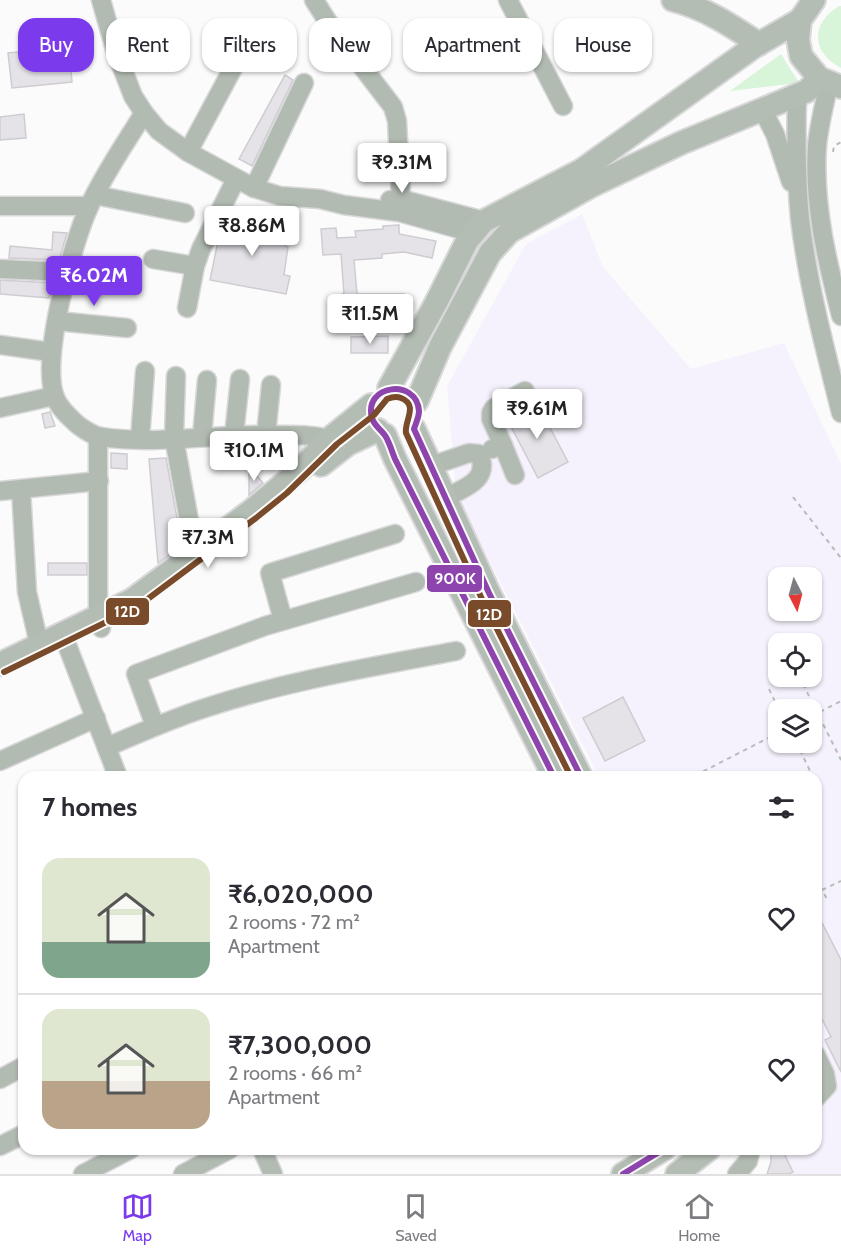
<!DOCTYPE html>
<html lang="en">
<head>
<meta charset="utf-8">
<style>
	:root { --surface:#fff; --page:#f2f2f3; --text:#2b2b33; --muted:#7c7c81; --line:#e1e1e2; --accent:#7c3aed }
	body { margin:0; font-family:Cabin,sans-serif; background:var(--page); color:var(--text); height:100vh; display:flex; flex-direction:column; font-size:22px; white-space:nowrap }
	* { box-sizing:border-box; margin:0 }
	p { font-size:20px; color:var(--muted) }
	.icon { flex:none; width:33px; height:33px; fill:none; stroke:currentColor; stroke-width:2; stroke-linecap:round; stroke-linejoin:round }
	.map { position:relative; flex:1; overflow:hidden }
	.sheet { position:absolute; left:18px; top:771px; width:804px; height:384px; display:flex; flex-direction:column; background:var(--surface); border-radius:18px; box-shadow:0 2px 4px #0004 }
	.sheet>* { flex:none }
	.guide { position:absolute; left:18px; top:18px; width:806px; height:54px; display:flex; gap:12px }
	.needle { width:39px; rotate:174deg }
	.buttons { position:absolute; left:768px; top:567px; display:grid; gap:12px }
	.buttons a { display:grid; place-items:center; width:54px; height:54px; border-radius:12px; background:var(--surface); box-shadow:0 2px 4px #0004; font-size:30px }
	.price { position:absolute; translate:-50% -51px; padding:0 14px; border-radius:6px; background:#fff; color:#222; font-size:20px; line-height:39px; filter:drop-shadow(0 2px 3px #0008) }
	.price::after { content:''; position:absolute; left:50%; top:36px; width:18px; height:14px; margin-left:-9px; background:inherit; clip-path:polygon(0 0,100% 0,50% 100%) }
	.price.current { background:var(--accent); color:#fff }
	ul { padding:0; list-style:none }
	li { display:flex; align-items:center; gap:18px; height:150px; padding:0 24px }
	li+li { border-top:2px solid var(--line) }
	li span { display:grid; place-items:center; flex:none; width:168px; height:120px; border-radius:18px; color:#555 }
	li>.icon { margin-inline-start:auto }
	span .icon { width:72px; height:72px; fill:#fffc; stroke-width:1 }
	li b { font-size:26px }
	h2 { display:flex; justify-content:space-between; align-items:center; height:72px; padding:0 24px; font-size:26px }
	.tag { padding:0 21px; border-radius:18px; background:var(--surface); box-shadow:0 2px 4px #0004; font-size:21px; line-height:54px }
	.tag.current { background:var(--accent); color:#fff }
	.menu { display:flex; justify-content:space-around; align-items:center; height:84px; border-top:2px solid var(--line); background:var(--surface); font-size:16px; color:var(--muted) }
	.menu a { display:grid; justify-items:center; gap:3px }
	.menu .current { color:var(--accent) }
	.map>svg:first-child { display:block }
	.built { fill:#f6f2fd; fill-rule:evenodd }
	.green { fill:#d8f4d9 }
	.building { fill:#e5e3e8; stroke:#ceccd1; stroke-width:1.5 }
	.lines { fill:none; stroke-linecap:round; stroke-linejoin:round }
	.minor-casing { stroke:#d8d7d9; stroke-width:21 }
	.major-casing { stroke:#d8d7d9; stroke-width:26 }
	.path { stroke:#b8bcb9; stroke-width:2; stroke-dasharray:4.5 4.5; stroke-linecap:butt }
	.minor { stroke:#b2bbb2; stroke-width:18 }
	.major { stroke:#b4bdb4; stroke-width:22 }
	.path-bridge { stroke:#b8bcb9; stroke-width:2; stroke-dasharray:4.5 4.5; stroke-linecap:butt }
	.bus-1-casing { stroke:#fbfbfb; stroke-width:10 }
	.bus-2-casing { stroke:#fbfbfb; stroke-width:10 }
	.bus-1 { stroke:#8e44ad; stroke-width:6 }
	.bus-2 { stroke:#7a4b2a; stroke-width:6 }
	.line-badge { stroke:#fbfbfb; stroke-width:2 }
	.badge-label { font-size:16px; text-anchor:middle; font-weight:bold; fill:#fff }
</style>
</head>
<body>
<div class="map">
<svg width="841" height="1174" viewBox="0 0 841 1174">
	<rect width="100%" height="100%" fill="#fbfbfb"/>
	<path class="built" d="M 582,214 L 603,267 L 691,369 L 784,343 L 841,464 L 841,1174 L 788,1174 L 782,1149 L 816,1149 L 816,777 L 599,777 L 456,495 L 447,386 L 526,244 ZM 778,578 L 812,578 L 812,610 L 778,610 ZM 778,644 L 812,644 L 812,676 L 778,676 ZM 778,710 L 812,710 L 812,742 L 778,742 Z"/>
	<g class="green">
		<path d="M 839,6 L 841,6 L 841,68 C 811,52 810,24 839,6 Z"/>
		<polygon points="781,54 799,83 730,91"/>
	</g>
	<g class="building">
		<polygon points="69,47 72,82 12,88 8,53"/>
		<polygon points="285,75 293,80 252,166 239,159"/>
		<polygon points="24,114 26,138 0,140 0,117"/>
		<polygon points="230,218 286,228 285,246 288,247 284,275 290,276 286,294 210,280 218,241 219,239 223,239 225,228 227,229"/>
		<polygon points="399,225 399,234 436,241 432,258 404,252 382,254 382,258 354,260 357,294 404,294 404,317 342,316 342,294 344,294 341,254 323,255 321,229 336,228 337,238 356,237 355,231 383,229 383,226"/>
		<polygon points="53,232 67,233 59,260 9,258 10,246 52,250"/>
		<polygon points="0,281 0,280 53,283 49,298 0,294"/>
		<polygon points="388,336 388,353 351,353 351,337"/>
		<polygon points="536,401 568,462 538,478 506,417"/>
		<polygon points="50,412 55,426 45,428 42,414"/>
		<polygon points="111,453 127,454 127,469 111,468"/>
		<polygon points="166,458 182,546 158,563 149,459"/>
		<polygon points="249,467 263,483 249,495"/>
		<rect x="48" y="563" width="39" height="12"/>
		<polygon points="623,697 645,741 605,761 583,718"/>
		<polygon points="816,911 841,960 841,1072 825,1040 831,1037 816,1007"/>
		<polygon points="771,1149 782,1149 793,1172 788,1174 767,1174 771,1162"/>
	</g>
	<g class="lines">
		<defs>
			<g id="minor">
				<polyline points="101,0 115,49 133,96 144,113 159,131 188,152 254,188 280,196 320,199 344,205 399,212 473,233"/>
				<polyline points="314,0 328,22 393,107 397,121 401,200"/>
				<polyline points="508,0 563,106"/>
				<path d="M 829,82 C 825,103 819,124 817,146 C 813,203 827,261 841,316"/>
				<path d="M 797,95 C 796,136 796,178 800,219 C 808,285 825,349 841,413"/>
				<polyline points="762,109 775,134 791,182"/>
				<path d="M 144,113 C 125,144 103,175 89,207 C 72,244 40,361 55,397 C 59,408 69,417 78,425 C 85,430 93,436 102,437 C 153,445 217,434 270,435 C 290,435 309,434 329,439"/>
				<polyline points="188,152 247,42"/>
				<polyline points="254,188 304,83"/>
				<polyline points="95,195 185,213"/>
				<polyline points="390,200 408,201 484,221"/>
				<polyline points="0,206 89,206"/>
				<polyline points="153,259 195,266"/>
				<polyline points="0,269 67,272"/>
				<polyline points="187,308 195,266 201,249 236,179"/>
				<polyline points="57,321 127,328"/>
				<polyline points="0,345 51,352"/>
				<polyline points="176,376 174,438 195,553"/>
				<polyline points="0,408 54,396"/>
				<polyline points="234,435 240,379"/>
				<polyline points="266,435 271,385"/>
				<polyline points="202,436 207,380"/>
				<polyline points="98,437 98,617 101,628"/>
				<polyline points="140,439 145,371"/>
				<polyline points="503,445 491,419 491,413 494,408 525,391"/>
				<polyline points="492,449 503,445 515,475"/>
				<path d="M 431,466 L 469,453 L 479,454 C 491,480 464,488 445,498"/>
				<polyline points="21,490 27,592 39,644"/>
				<polyline points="0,491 99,481"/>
				<polyline points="283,620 270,573 395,534"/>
				<polyline points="67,645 118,777"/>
				<polyline points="155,726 136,674 265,626 416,582"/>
				<path d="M 107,747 C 139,733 171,719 205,708 C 286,681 372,667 456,651"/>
				<polyline points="0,761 96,718"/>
				<polyline points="816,1055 825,1074 827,1086 816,1098"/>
				<polyline points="0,1079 24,1066"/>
				<polyline points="0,1146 24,1134"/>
				<polyline points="262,1149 273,1174"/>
				<polyline points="83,1174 131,1149"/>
				<polyline points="183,1174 230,1149"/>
				<polyline points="737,1174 748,1161 751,1149"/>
			</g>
			<g id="major">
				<path d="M 673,0 C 705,8 732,26 759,44"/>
				<polyline points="814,0 800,20 798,40 801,56 819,78 841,87"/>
				<polyline points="389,388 436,303 467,241 484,221 582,170 755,46 800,20"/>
				<polyline points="417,401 440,347 490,253 509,232 593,185 681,143 807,91 819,78"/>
				<polyline points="414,429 489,593 581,777"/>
				<polyline points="385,435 395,459 554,777"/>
				<polyline points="321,465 348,444 378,430"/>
				<polyline points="0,664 132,600 251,511 281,486 300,470 329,439 371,405"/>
				<polyline points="623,1174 664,1149"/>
				<polyline points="677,1174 709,1149"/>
			</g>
		</defs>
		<use href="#minor" class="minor-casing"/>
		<use href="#major" class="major-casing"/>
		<g class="path">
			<polyline points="833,152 834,146 841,142"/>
			<polyline points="793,497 841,558"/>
			<polyline points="799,676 841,760"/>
			<polyline points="769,689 779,710"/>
			<polyline points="796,742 813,777"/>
			<polyline points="696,777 704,771 778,733"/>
			<polyline points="816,782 818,787"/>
			<polyline points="816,878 828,901"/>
			<polyline points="822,890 841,881"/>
		</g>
		<use href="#minor" class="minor"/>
		<use href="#major" class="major"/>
		<polyline class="path-bridge" points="812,716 841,701"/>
		<defs>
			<g id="bus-1">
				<path d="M 554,777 L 395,459 C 392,452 390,444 386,437 C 382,430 374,426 372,418 C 363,384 417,378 419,411 C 419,417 416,423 414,429 L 489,593 L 581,777"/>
				<polyline points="623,1174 664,1149"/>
			</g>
			<path id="bus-2" d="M 4,672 L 137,607 L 256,518 L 287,493 L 337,444 L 374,415 L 387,399 C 392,397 396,396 401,398 C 419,405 404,421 406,433 L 481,597 L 571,777"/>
		</defs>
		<use href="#bus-1" class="bus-1-casing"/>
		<use href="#bus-2" class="bus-2-casing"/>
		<use href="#bus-1" class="bus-1"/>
		<use href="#bus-2" class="bus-2"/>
	</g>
	<g class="line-badge">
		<rect x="426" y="564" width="57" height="29" rx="6" fill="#8e44ad"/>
		<rect x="105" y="597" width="45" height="29" rx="6" fill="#7a4b2a"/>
		<rect x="467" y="599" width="45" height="29" rx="6" fill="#7a4b2a"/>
	</g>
	<g class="badge-label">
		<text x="455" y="584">900K</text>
		<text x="127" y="617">12D</text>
		<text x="489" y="620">12D</text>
	</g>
</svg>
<div class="buttons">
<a><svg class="needle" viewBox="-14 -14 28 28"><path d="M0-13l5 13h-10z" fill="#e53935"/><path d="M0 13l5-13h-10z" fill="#7c7c81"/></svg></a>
<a><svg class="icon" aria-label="locate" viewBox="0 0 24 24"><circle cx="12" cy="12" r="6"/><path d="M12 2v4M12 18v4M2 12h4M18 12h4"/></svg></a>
<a><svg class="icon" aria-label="layers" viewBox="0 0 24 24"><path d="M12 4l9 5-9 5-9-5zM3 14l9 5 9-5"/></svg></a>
</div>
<b class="price" style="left:402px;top:194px">₹9.31M</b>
<b class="price" style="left:252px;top:257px">₹8.86M</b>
<b class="price current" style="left:94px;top:307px">₹6.02M</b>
<b class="price" style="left:370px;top:345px">₹11.5M</b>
<b class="price" style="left:537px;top:440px">₹9.61M</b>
<b class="price" style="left:254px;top:482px">₹10.1M</b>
<b class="price" style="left:208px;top:569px">₹7.3M</b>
<div class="guide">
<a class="tag current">Buy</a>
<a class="tag">Rent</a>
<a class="tag">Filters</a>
<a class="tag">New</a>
<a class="tag">Apartment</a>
<a class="tag">House</a>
</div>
<section class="sheet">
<h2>7 homes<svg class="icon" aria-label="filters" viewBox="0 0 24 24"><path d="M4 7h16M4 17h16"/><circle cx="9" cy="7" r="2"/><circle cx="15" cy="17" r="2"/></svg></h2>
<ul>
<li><span style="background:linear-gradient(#dfe7d0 70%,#7fa58c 0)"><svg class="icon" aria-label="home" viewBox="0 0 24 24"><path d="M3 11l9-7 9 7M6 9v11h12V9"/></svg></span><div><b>₹6,020,000</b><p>2 rooms · 72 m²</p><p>Apartment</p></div><svg class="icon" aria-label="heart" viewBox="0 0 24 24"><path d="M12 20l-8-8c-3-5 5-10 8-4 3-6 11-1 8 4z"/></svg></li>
<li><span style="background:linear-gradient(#dfe7d0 60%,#b9a48a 0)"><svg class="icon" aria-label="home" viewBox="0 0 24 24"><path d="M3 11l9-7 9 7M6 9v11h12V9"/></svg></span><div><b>₹7,300,000</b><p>2 rooms · 66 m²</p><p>Apartment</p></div><svg class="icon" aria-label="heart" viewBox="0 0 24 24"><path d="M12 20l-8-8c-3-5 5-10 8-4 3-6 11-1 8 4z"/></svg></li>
</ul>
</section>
</div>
<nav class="menu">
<a class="current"><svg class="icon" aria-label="map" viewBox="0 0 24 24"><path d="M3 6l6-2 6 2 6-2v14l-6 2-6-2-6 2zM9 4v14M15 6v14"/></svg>Map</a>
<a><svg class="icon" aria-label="saved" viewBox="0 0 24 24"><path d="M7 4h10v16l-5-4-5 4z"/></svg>Saved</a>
<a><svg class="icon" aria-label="home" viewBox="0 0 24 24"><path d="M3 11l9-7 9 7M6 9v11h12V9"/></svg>Home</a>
</nav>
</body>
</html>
